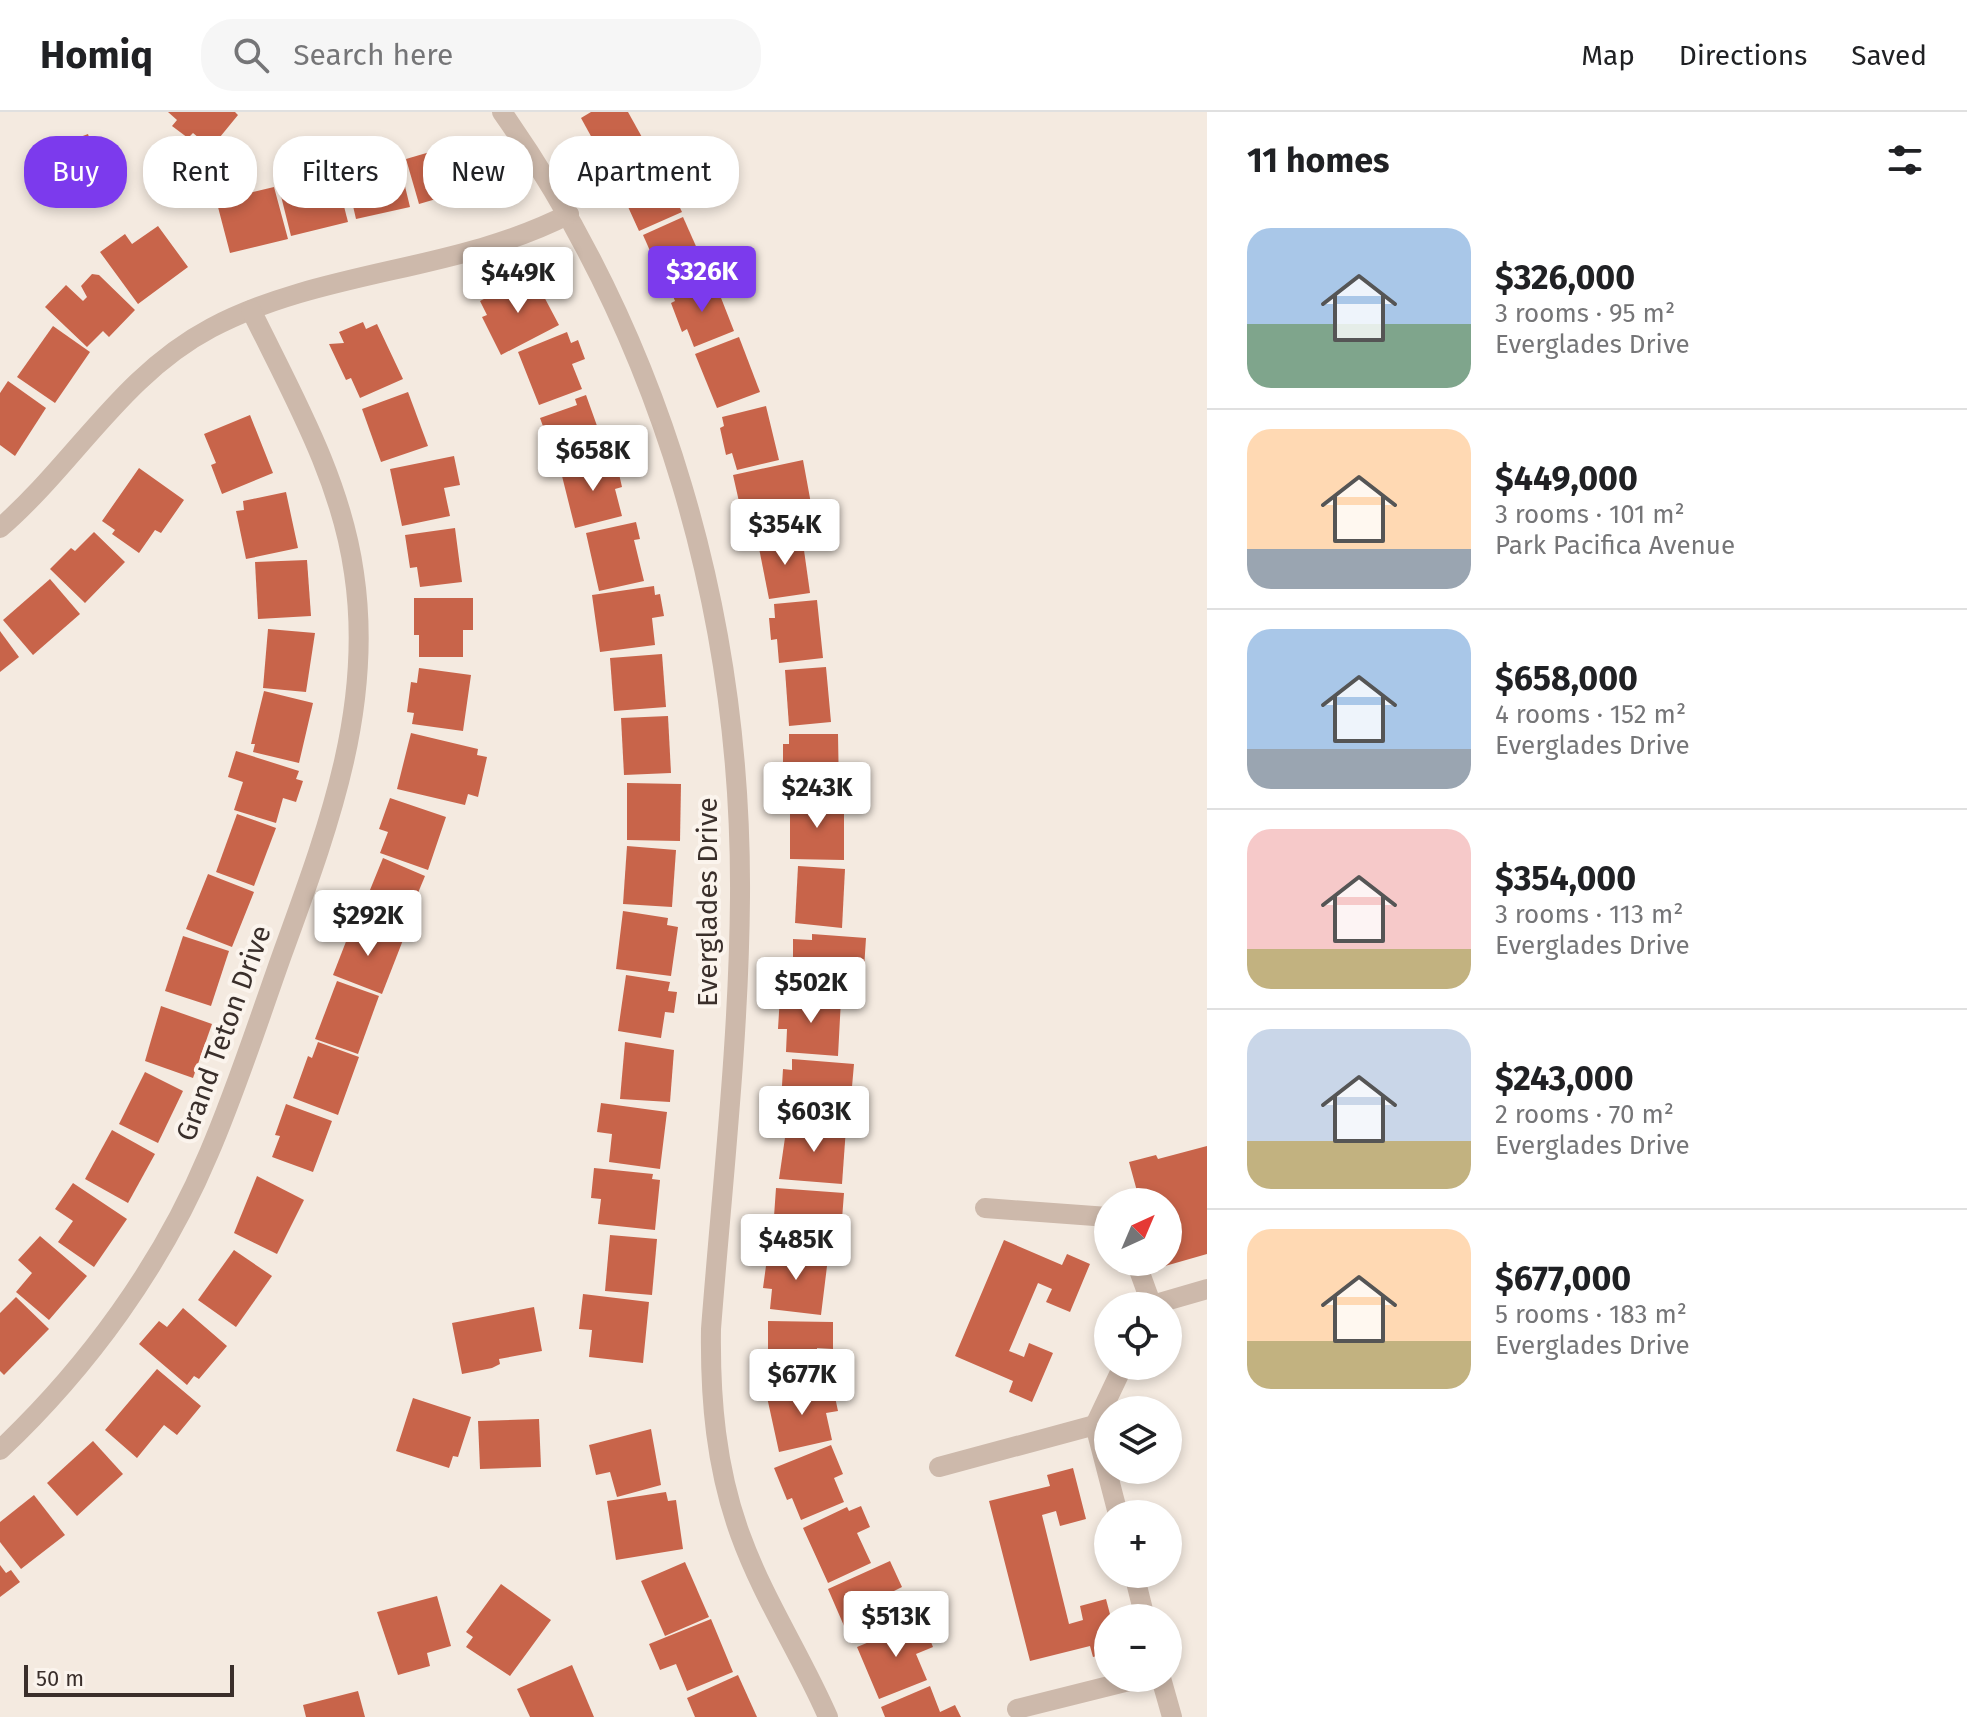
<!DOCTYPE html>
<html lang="en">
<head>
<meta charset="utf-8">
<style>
	:root { --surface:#fff; --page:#f6f6f6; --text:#202124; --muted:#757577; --line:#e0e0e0; --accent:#7c3aed }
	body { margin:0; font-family:"Fira Sans",sans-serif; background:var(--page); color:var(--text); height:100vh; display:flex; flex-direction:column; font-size:30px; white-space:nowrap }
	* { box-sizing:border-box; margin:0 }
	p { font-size:26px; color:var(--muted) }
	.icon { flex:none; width:44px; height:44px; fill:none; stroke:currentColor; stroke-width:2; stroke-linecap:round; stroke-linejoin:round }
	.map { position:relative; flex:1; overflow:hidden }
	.details { display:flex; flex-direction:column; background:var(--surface); width:760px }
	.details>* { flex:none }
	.hud { position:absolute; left:24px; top:24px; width:760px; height:72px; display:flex; gap:16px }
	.needle { width:52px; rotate:44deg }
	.buttons { position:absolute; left:1094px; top:1076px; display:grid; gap:16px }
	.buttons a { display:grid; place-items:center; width:88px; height:88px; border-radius:50%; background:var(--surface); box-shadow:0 4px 12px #0003; font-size:40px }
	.scale { position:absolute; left:24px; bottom:20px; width:210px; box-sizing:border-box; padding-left:8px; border:4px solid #3a2f2b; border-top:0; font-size:22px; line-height:28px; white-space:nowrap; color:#3a2f2b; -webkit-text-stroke:6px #fbf4ed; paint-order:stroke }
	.price { position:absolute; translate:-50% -68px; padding:0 18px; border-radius:8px; background:#fff; color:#222; font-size:26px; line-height:52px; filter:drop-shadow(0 2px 4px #0008) }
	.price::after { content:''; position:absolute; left:50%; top:48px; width:24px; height:18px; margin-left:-12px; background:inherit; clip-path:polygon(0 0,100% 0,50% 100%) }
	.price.active { background:var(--accent); color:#fff }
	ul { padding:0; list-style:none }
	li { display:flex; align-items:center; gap:24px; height:200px; padding:0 40px }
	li+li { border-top:2px solid var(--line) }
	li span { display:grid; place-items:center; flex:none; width:224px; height:160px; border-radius:24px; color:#555 }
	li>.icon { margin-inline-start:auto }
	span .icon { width:96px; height:96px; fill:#fffc; stroke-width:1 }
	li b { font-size:34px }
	h2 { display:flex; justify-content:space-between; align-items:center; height:96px; padding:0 40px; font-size:34px }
	.chip { padding:0 28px; border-radius:32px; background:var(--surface); box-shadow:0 4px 12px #0003; font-size:28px; line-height:72px }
	.chip.active { background:var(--accent); color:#fff }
	header { display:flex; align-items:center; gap:48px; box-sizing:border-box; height:112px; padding:0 40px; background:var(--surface); border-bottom:2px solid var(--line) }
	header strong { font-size:38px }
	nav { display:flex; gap:44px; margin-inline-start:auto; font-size:28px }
	.search { width:560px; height:72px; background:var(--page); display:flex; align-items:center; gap:20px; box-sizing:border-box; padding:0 28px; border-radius:32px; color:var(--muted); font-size:30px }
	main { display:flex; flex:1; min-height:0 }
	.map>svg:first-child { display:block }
	.building { fill:#c8644a }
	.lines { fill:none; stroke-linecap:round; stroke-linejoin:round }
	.minor { stroke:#cdb9ab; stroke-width:20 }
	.labels { text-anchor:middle; stroke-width:8; stroke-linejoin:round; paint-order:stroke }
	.street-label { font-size:28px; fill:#3a2f2b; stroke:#fbf4ed }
</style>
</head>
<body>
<header>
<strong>Homiq</strong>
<div class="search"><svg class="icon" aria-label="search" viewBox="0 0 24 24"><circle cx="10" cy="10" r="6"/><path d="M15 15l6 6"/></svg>Search here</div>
<nav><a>Map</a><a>Directions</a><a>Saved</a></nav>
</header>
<main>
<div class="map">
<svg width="1207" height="1605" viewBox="0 0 1207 1605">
	<rect width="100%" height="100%" fill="#f4eae0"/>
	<g class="building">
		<polygon points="168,0 235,0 238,3 211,36 193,21 188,26 172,14 177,8"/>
		<polygon points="591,0 628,0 648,36 609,57 581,6"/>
		<polygon points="88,22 106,76 72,89 51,36"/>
		<polygon points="464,30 477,75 419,92 406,47"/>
		<polygon points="670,39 683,69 670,75 682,100 639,119 614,64"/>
		<polygon points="367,41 369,48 397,41 410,95 356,107 342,46"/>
		<polygon points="336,63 348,110 291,124 279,76"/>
		<polygon points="241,69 245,82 274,75 288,127 230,141 213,76"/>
		<polygon points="683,105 707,159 667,177 643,123"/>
		<polygon points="158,114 188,155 138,192 100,140 125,122 132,132"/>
		<polygon points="92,162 99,163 135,198 109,225 103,219 87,235 45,195 66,173 83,189 87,185 81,174"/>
		<polygon points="532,162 559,213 501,243 482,205 487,203 480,189"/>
		<polygon points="714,168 734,219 694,235 687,217 682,220 671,191 675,189 673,184"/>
		<polygon points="363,210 366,217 377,212 403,267 360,286 351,266 346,268 329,232 344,231 339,220"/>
		<polygon points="53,214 90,240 55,291 17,265"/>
		<polygon points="567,220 571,231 578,228 585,247 572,252 582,277 539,293 518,240"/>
		<polygon points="739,225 760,280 717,296 695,242"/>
		<polygon points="8,269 46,296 15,344 0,333 0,281"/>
		<polygon points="408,280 428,334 381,350 362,297"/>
		<polygon points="586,283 606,339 558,356 540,306 577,293 575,287"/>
		<polygon points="766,294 779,348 737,358 732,341 726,343 720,316 724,314 722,305"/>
		<polygon points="250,303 273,361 222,382 211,353 216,351 204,322"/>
		<polygon points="454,344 460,373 444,376 450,404 402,414 390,357"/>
		<polygon points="803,348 814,408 753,422 748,402 742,403 733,363"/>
		<polygon points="608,349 609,355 617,353 622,375 615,377 622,404 575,416 561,360"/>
		<polygon points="139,356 184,388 161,421 155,418 139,441 112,422 115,418 102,409"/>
		<polygon points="286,380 298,436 246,447 236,399 244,398 243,389"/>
		<polygon points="636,410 640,427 634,428 644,469 599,479 586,421"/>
		<polygon points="455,416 462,470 420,475 417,455 410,456 405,423"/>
		<polygon points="94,420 125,450 85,491 50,457 71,436 75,439"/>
		<polygon points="802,424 810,481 769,487 758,431"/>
		<polygon points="307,448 311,504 258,507 255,450"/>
		<polygon points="50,467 80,502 33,543 3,508"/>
		<polygon points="654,474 655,483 660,482 664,504 652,506 655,533 600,540 592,483"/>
		<polygon points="414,486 473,486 473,518 463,518 463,545 419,545 419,523 414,523"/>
		<polygon points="817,488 823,546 779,551 777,527 771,528 769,506 775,506 774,492"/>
		<polygon points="268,517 315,521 306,580 263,576"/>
		<polygon points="0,519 19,545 0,560"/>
		<polygon points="662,542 666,595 614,599 610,546"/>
		<polygon points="826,555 831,610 789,614 785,558"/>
		<polygon points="419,556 471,563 463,619 412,612 414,601 407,600 411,570 417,571"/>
		<polygon points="264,579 313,591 299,651 253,640 255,632 251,632"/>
		<polygon points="668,604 671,661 624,663 621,606"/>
		<polygon points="411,621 478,637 477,643 487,645 478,685 468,682 465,693 397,677"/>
		<polygon points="789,622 838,622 839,680 792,681 791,661 783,661 783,632 789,632"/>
		<polygon points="236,639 299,659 296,667 303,669 296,690 283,686 276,711 234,698 243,670 228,665"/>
		<polygon points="627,671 681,672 680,729 627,728"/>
		<polygon points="390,686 446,705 428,758 380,741 388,720 379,717"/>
		<polygon points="790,689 844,689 844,748 790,747"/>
		<polygon points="237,702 276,716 254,774 216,760"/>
		<polygon points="627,734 676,738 672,795 623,792"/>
		<polygon points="383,746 425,764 401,822 359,805"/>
		<polygon points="798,754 845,757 842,816 795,811"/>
		<polygon points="208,762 254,780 232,835 186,817"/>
		<polygon points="623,799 668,806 667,813 678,815 671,864 616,857"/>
		<polygon points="354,809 403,828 382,882 333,863"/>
		<polygon points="812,822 866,826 864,857 850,856 848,881 793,876 793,827 812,828"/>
		<polygon points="183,824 229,839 211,894 165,879"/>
		<polygon points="626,863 670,870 668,879 677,880 674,901 665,900 661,926 618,919"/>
		<polygon points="337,869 379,884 358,942 315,927"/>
		<polygon points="780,884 841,887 838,944 786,940 787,917 778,917"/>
		<polygon points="161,894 212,912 193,966 145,949"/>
		<polygon points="318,930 359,945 338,1003 293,986 308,944 312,946"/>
		<polygon points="625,930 674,938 670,990 620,987"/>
		<polygon points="792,947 854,952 849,1009 780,1006 783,957 792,958"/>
		<polygon points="145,960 183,979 158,1031 119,1012"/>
		<polygon points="601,991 667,1000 660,1057 609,1050 612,1022 597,1020"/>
		<polygon points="286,992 332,1009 313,1060 272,1045 280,1024 275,1023"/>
		<polygon points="787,1012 846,1016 842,1072 779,1067"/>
		<polygon points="112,1018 155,1042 128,1091 85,1067"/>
		<polygon points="1207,1034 1207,1142 1158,1156 1156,1150 1168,1150 1168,1090 1140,1090 1129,1050 1156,1043 1158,1047"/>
		<polygon points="594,1056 653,1062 652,1067 660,1068 655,1118 598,1112 601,1087 591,1086"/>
		<polygon points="257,1064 304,1088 277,1142 234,1121"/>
		<polygon points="73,1071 127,1107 94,1155 58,1130 73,1109 55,1097"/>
		<polygon points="776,1076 844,1081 842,1107 826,1106 825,1136 772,1133"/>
		<polygon points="610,1123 657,1127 652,1183 605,1179"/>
		<polygon points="40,1124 87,1164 49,1208 16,1180 32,1161 18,1148"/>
		<polygon points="1004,1128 1062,1153 1067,1142 1090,1152 1070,1200 1046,1190 1052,1177 1038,1171 1009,1239 1024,1245 1029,1231 1053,1241 1032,1290 1009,1280 1013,1269 955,1244"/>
		<polygon points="234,1138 272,1164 236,1215 198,1188"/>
		<polygon points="768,1139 828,1146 821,1203 770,1197 772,1177 763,1176"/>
		<polygon points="583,1182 649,1190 643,1251 589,1245 592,1218 579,1217"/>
		<polygon points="16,1185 49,1217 4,1263 0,1259 0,1201"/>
		<polygon points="534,1195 542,1239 499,1247 500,1252 492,1256 462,1262 452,1211"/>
		<polygon points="183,1196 227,1234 199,1267 194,1264 187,1273 139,1232 159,1209 167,1215"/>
		<polygon points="768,1209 833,1210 833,1237 817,1236 816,1267 768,1266"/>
		<polygon points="157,1257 201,1294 177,1323 164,1313 137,1346 105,1318"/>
		<polygon points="832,1271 838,1299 826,1301 832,1328 779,1340 767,1285"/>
		<polygon points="413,1286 471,1305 458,1345 453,1344 449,1356 396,1339"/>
		<polygon points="539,1307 541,1355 480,1357 478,1309"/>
		<polygon points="651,1317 661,1373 617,1385 610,1360 596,1363 589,1333"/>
		<polygon points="93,1329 123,1362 77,1404 47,1371"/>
		<polygon points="831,1333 843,1362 834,1366 844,1390 801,1408 792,1386 787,1388 774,1356"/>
		<polygon points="1073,1356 1086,1407 1060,1414 1056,1399 1042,1403 1069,1512 1083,1508 1080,1494 1106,1487 1111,1506 1108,1541 1093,1545 1090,1534 1030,1549 989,1389 1050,1374 1047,1363"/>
		<polygon points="666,1380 668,1389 676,1388 683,1437 616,1448 607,1389"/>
		<polygon points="34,1383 65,1423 21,1457 0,1430 0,1410"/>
		<polygon points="861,1394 870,1415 857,1421 871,1451 828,1471 803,1416 847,1395 849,1399"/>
		<polygon points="890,1449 902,1475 888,1482 900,1508 851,1530 828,1477"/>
		<polygon points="685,1450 709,1505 665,1524 641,1469"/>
		<polygon points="0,1453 6,1461 11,1458 20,1470 0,1485"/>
		<polygon points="501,1472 551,1508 510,1564 466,1535 473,1525 466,1520"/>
		<polygon points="437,1484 451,1534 427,1541 430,1554 398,1563 377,1500"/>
		<polygon points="711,1507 733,1560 687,1579 676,1552 660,1558 649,1532"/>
		<polygon points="922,1508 933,1535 916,1542 927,1568 879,1587 857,1535"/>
		<polygon points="572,1553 594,1605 530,1605 517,1577"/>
		<polygon points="738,1563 757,1605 695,1605 687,1586"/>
		<polygon points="930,1574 940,1600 955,1593 961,1605 885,1605 881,1595"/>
		<polygon points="358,1579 365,1605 306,1605 303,1593"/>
	</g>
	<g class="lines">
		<g class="minor">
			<path d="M 502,0 C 663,229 742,506 740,785 C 739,929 722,1074 711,1217 C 710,1287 716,1356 740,1422 C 763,1486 801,1543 828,1605"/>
			<path d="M 0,416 C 74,352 122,263 211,216 C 323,157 457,160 569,102"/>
			<polyline points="985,1096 1108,1105"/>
			<polyline points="1136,1150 1152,1194"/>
			<polyline points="1152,1193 1207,1177"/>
			<path d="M 0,1338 C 88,1255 162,1153 209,1041 C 237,976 259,907 283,840 C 328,716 374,595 354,461 C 341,367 292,282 251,198"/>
			<polyline points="939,1355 1095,1313"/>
			<polyline points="1118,1402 1095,1313 1123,1254"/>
			<polyline points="1134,1462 1145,1506"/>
			<polyline points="1161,1566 1172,1605"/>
			<polyline points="1017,1597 1141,1566"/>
		</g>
	</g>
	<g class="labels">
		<g class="street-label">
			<text transform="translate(707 790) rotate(-90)" y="10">Everglades Drive</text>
			<text transform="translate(223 921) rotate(-70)" y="10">Grand Teton Drive</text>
		</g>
	</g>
</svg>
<div class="buttons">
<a><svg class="needle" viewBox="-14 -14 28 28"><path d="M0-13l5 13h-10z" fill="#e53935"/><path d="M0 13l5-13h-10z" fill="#757577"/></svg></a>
<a><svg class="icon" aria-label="locate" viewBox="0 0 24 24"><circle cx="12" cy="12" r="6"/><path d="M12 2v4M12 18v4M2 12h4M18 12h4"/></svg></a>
<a><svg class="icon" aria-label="layers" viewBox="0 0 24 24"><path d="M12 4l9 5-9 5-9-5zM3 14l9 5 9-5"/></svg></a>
<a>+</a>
<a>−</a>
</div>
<div class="scale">50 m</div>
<b class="price active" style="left:702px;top:202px">$326K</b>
<b class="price" style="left:518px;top:203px">$449K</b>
<b class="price" style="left:593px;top:381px">$658K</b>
<b class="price" style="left:785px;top:455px">$354K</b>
<b class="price" style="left:817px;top:718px">$243K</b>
<b class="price" style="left:368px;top:846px">$292K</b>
<b class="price" style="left:811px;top:913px">$502K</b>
<b class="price" style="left:814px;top:1042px">$603K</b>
<b class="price" style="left:796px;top:1170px">$485K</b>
<b class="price" style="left:802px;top:1305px">$677K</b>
<b class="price" style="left:896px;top:1547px">$513K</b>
<div class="hud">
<a class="chip active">Buy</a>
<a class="chip">Rent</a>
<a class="chip">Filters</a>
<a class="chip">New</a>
<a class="chip">Apartment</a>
</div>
</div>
<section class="details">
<h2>11 homes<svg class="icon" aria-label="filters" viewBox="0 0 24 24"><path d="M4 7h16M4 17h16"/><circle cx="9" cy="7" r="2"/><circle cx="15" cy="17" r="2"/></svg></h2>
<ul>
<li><span style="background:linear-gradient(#a9c7e8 60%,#7fa58c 0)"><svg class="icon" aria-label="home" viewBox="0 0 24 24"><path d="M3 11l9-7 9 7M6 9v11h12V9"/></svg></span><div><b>$326,000</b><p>3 rooms · 95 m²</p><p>Everglades Drive</p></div></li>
<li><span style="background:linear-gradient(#ffd9b3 75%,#9aa5b1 0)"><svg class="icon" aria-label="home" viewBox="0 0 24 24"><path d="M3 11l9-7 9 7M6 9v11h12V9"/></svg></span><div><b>$449,000</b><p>3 rooms · 101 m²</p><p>Park Pacifica Avenue</p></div></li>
<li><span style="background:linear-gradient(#a9c7e8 75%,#9aa5b1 0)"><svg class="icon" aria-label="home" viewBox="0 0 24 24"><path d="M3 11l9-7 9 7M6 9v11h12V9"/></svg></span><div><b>$658,000</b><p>4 rooms · 152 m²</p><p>Everglades Drive</p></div></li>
<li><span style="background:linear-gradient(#f6c9c9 75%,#c2b280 0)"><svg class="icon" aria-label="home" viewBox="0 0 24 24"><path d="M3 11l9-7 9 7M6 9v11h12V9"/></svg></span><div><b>$354,000</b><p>3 rooms · 113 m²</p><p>Everglades Drive</p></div></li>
<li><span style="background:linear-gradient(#c9d6e8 70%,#c2b280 0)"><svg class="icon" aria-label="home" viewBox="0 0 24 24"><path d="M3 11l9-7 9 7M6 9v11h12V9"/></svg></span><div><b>$243,000</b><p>2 rooms · 70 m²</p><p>Everglades Drive</p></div></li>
<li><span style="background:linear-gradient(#ffd9b3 70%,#c2b280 0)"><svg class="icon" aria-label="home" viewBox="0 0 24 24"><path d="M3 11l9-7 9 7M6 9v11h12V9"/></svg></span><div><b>$677,000</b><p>5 rooms · 183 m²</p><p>Everglades Drive</p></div></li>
</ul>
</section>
</main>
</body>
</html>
